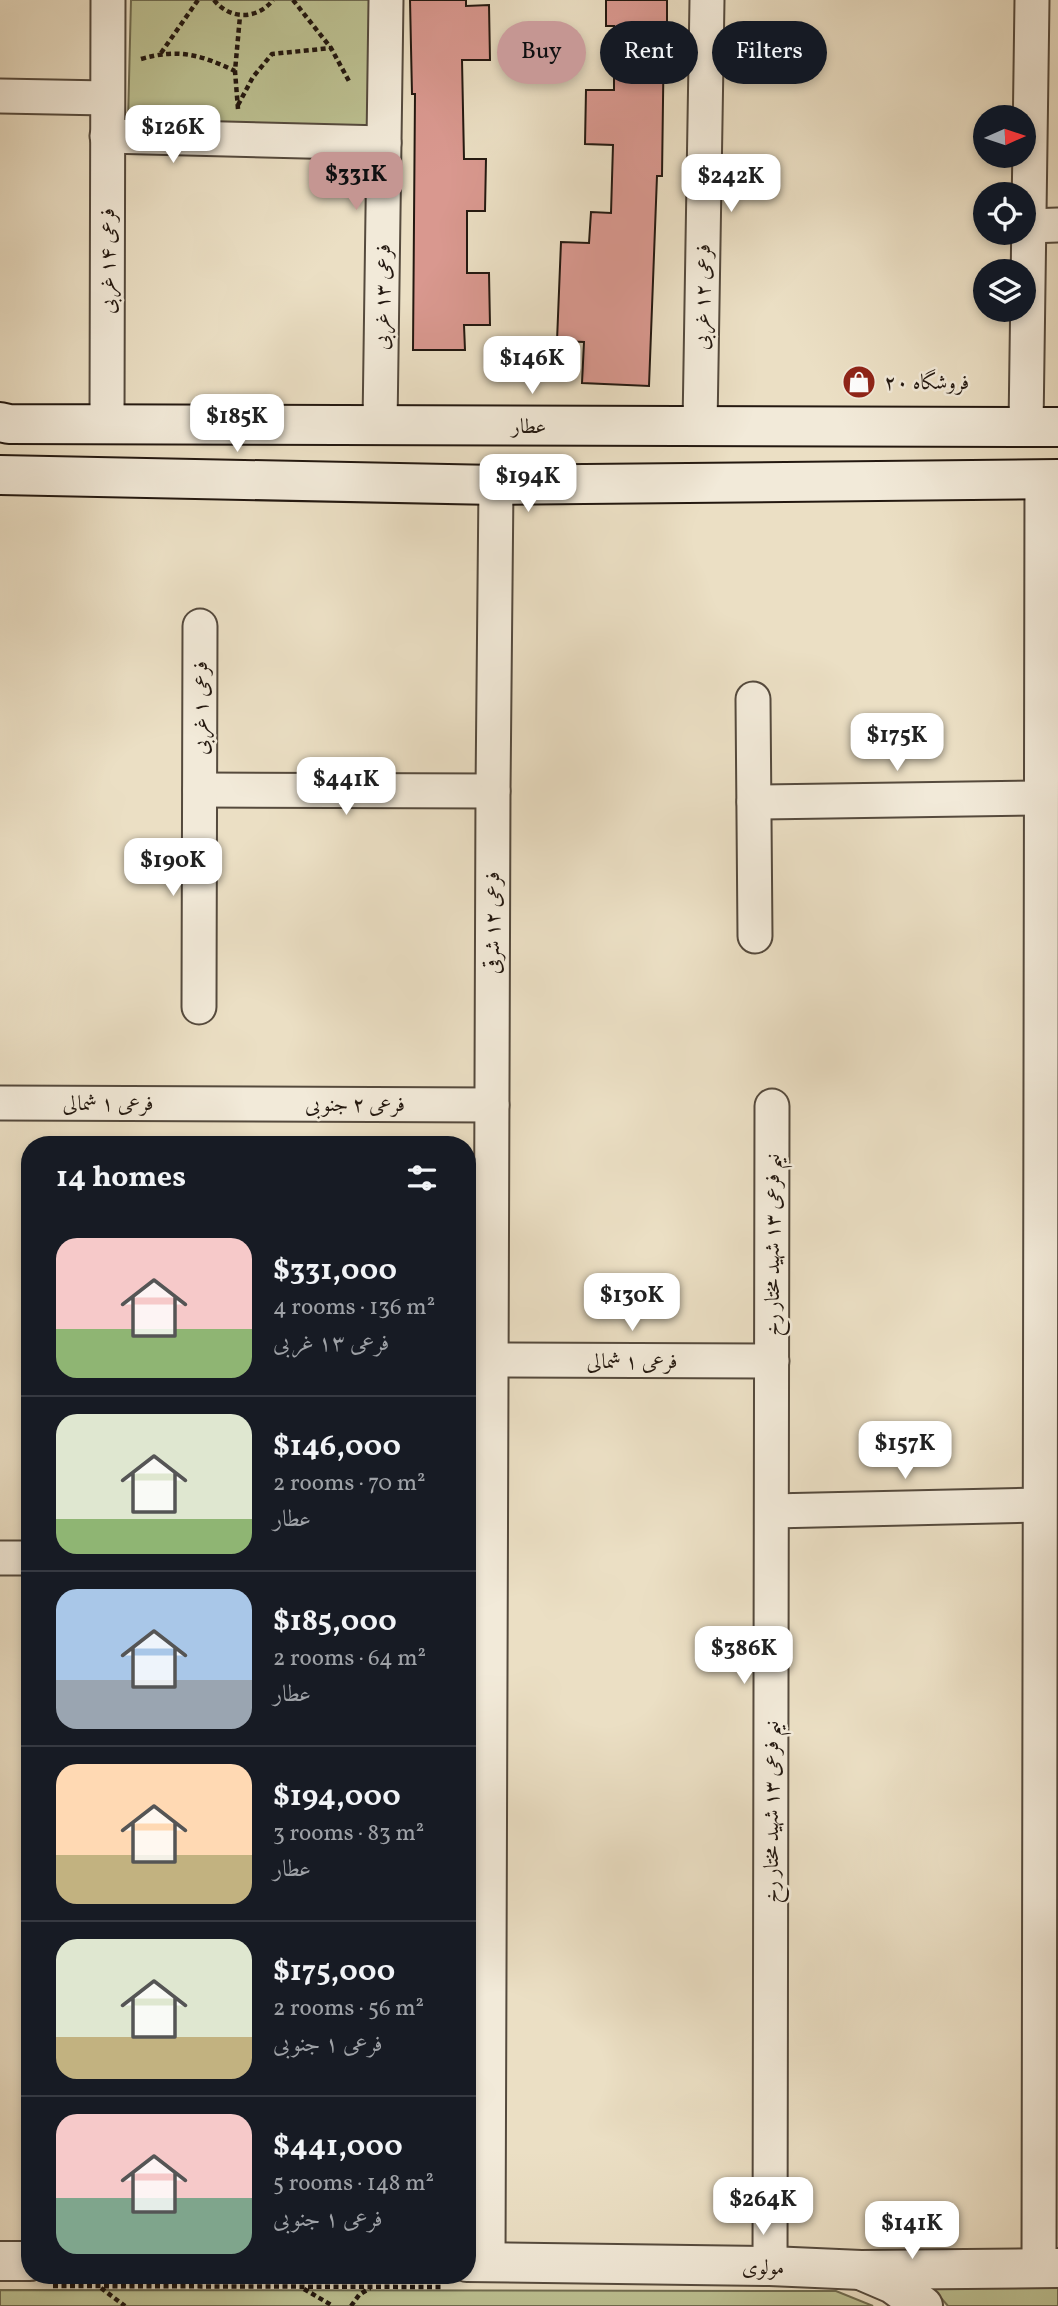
<!DOCTYPE html>
<html lang="en">
<head>
<meta charset="utf-8">
<style>
	:root { --surface:#171b24; --page:#242831; --text:#f1f3f6; --muted:#9ea1a6; --line:#363941; --accent:#c59692 }
	body { margin:0; font-family:Vollkorn,Amiri,serif; background:var(--page); color:var(--text); height:100vh; display:flex; flex-direction:column; font-size:26px; white-space:nowrap }
	* { box-sizing:border-box; margin:0 }
	p { font-size:23px; color:var(--muted) }
	.icon { flex:none; width:38px; height:38px; fill:none; stroke:currentColor; stroke-width:2; stroke-linecap:round; stroke-linejoin:round }
	.map { position:relative; flex:1; overflow:hidden }
	.side { position:absolute; left:21px; top:1136px; width:455px; height:1148px; display:flex; flex-direction:column; background:var(--surface); border-radius:28px; box-shadow:0 4px 10px #0003 }
	.side>* { flex:none }
	.top-card { position:absolute; left:497px; top:21px; width:455px; height:63px; display:flex; gap:14px }
	.needle { width:46px; rotate:87deg }
	.fabs { position:absolute; left:973px; top:105px; display:grid; gap:14px }
	.fabs a { display:grid; place-items:center; width:63px; height:63px; border-radius:50%; background:var(--surface); box-shadow:0 4px 10px #0003; font-size:35px }
	.price { position:absolute; translate:-50% -60px; padding:0 16px; border-radius:14px; background:#fff; color:#222; font-size:23px; line-height:46px; filter:drop-shadow(0 2px 4px #0008) }
	.price::after { content:''; position:absolute; left:50%; top:42px; width:21px; height:16px; margin-left:-10px; background:inherit; clip-path:polygon(0 0,100% 0,50% 100%) }
	.price.on { background:var(--accent); color:#111 }
	ul { padding:0; list-style:none }
	li { display:flex; align-items:center; gap:21px; height:175px; padding:0 35px }
	li+li { border-top:2px solid var(--line) }
	li span { display:grid; place-items:center; flex:none; width:196px; height:140px; border-radius:21px; color:#555 }
	li>.icon { margin-inline-start:auto }
	span .icon { width:84px; height:84px; fill:#fffc; stroke-width:1 }
	li b { font-size:30px }
	h2 { display:flex; justify-content:space-between; align-items:center; height:84px; padding:0 35px; font-size:30px }
	.chip { padding:0 24px; border-radius:32px; background:var(--surface); box-shadow:0 4px 10px #0003; font-size:24px; line-height:63px }
	.chip.on { background:var(--accent); color:#111 }
	.map>svg:first-child { display:block }
	.green { fill:#bcc091; stroke:#706c50; stroke-width:2 }
	.building { fill:#d9988f; stroke:#231810; stroke-width:2 }
	.lines { fill:none; stroke-linecap:round; stroke-linejoin:round }
	.minor-casing { stroke:#554a3d; stroke-width:37 }
	.tertiary-casing { stroke:#554a3d; stroke-width:42 }
	.secondary-casing { stroke:#231810; stroke-width:42 }
	.path { stroke:#231810; stroke-width:4.5; stroke-dasharray:5 3.5; stroke-linecap:butt }
	.minor { stroke:#f2ead9; stroke-width:33 }
	.tertiary { stroke:#f2ead9; stroke-width:38 }
	.secondary { stroke:#f2ead9; stroke-width:38 }
	.labels { text-anchor:middle; stroke-width:5; stroke-linejoin:round; paint-order:stroke }
	.street-label { font-size:21px; fill:#231810; stroke:#f2ead9 }
	.poi-label { font-size:21px; fill:#231810; stroke:#f2ead9; text-anchor:start }
</style>
</head>
<body>
<div class="map">
<svg width="1058" height="2306" viewBox="0 0 1058 2306">
	<rect width="100%" height="100%" fill="#ebdfc4"/>
	<filter id="stains"><feTurbulence type="fractalNoise" baseFrequency=".00286" numOctaves="4"/><feColorMatrix values="0 0 0 0 .2 0 0 0 0 .09 0 0 0 0 .02 0 0 0 .5 -.17"/></filter>
	<radialGradient id="worn" r=".72"><stop offset=".6" stop-color="#630" stop-opacity="0"/><stop offset="1" stop-color="#630" stop-opacity=".3"/></radialGradient>
	<g class="green">
		<polygon points="131,0 381,0 377,127 128,121"/>
		<polygon points="936,2281 1058,2283 1058,2306 948,2306 934,2290"/>
		<polygon points="0,2290 836,2291 873,2306 0,2306"/>
	</g>
	<g class="building">
		<polygon points="410,0 466,0 466,6 489,5 490,60 462,60 464,159 486,159 485,211 467,211 467,273 489,273 490,325 464,325 465,350 413,350 415,94 412,94"/>
		<polygon points="606,0 667,0 667,27 664,27 662,176 657,176 649,386 582,383 584,342 557,341 561,242 589,243 591,212 611,213 613,145 585,144 586,90 614,90 614,26 606,26"/>
	</g>
	<g class="lines">
		<defs>
			<g id="minor">
				<polyline points="0,96 107,98"/>
				<polyline points="107,136 384,143"/>
				<polyline points="1029,226 1058,225"/>
				<polyline points="107,424 108,0"/>
				<polyline points="380,425 386,0"/>
				<polyline points="700,426 707,0"/>
				<polyline points="1026,427 1032,0"/>
				<polyline points="753,699 755,936"/>
				<polyline points="200,790 493,791"/>
				<polyline points="754,802 1040,798"/>
				<polyline points="199,1007 200,626"/>
				<polyline points="0,1103 492,1105"/>
				<polyline points="492,1360 772,1361"/>
				<polyline points="772,1511 1039,1505"/>
				<polyline points="0,1558 30,1558"/>
				<polyline points="488,2262 493,791 496,485"/>
				<polyline points="770,2266 772,1106"/>
				<polyline points="1039,2268 1042,479"/>
			</g>
			<g id="tertiary">
				<polyline points="0,2261 30,2261"/>
				<polyline points="467,2262 770,2266 861,2270 1058,2268"/>
				<polyline points="865,2272 893,2284 923,2306"/>
			</g>
			<g id="secondary">
				<polyline points="0,422 9,424 1058,427"/>
				<polyline points="0,475 496,485 1058,479"/>
			</g>
		</defs>
		<use href="#minor" class="minor-casing"/>
		<use href="#tertiary" class="tertiary-casing"/>
		<use href="#secondary" class="secondary-casing"/>
		<g class="path">
			<path d="M 214,0 C 230,20 257,20 273,0"/>
			<polyline points="293,0 331,48 350,83"/>
			<polyline points="161,53 198,0"/>
			<path d="M 141,59 C 179,48 201,55 235,71"/>
			<polyline points="238,105 253,77 272,54 331,48"/>
			<polyline points="238,109 235,71 240,16"/>
			<polyline points="53,2286 444,2287"/>
			<polyline points="101,2288 125,2306"/>
			<polyline points="304,2289 333,2306"/>
			<polyline points="351,2306 359,2295 370,2288"/>
		</g>
		<use href="#minor" class="minor"/>
		<use href="#tertiary" class="tertiary"/>
		<use href="#secondary" class="secondary"/>
	</g>
	<defs>
		<symbol id="shop-disc" viewBox="-11 -11 22 22"><circle r="9.5" fill="#8f2418" stroke="#f2ead9"/><path d="M-5-2.5h2.3a2.7 3.5 0 0 1 5.4 0H5L5.5 6h-11ZM-1.5-2.5h3a1.5 2.3 0 0 0-3 0Z" fill="#fff"/></symbol>
	</defs>
	<g fill-rule="evenodd">
		<use href="#shop-disc" x="840" y="363" width="38" height="38"/>
	</g>
	<g class="labels">
		<g class="street-label">
			<text transform="translate(107 261) rotate(-90)" y="7">فرعی ۱۴ غربی</text>
			<text transform="translate(382 297) rotate(-89)" y="7">فرعی ۱۳ غربی</text>
			<text transform="translate(702 297) rotate(-89)" y="7">فرعی ۱۲ غربی</text>
			<text x="529" y="433">عطار</text>
			<text transform="translate(200 708) rotate(-90)" y="7">فرعی ۱ غربی</text>
			<text transform="translate(492 923) rotate(-90)" y="7">فرعی ۱۲ شرقی</text>
			<text x="108" y="1110">فرعی ۱ شمالی</text>
			<text x="355" y="1111">فرعی ۲ جنوبی</text>
			<text transform="translate(772 1245) rotate(-90)" y="7">نیم فرعی ۱۳ شهید مختار رخ</text>
			<text x="632" y="1368">فرعی ۱ شمالی</text>
			<text transform="translate(771 1812) rotate(-90)" y="7">نیم فرعی ۱۳ شهید مختار رخ</text>
			<text transform="translate(763 2267) rotate(1)" y="7">مولوی</text>
		</g>
		<g class="poi-label">
			<text x="884" y="389">فروشگاه ۲۰</text>
		</g>
	</g>
	<rect width="100%" height="100%" filter="url(#stains)"/>
	<rect width="100%" height="100%" fill="url(#worn)"/>
</svg>
<div class="fabs">
<a><svg class="needle" viewBox="-14 -14 28 28"><path d="M0-13l5 13h-10z" fill="#e53935"/><path d="M0 13l5-13h-10z" fill="#9ea1a6"/></svg></a>
<a><svg class="icon" aria-label="locate" viewBox="0 0 24 24"><circle cx="12" cy="12" r="6"/><path d="M12 2v4M12 18v4M2 12h4M18 12h4"/></svg></a>
<a><svg class="icon" aria-label="layers" viewBox="0 0 24 24"><path d="M12 4l9 5-9 5-9-5zM3 14l9 5 9-5"/></svg></a>
</div>
<b class="price" style="left:173px;top:165px">$126K</b>
<b class="price on" style="left:356px;top:212px">$331K</b>
<b class="price" style="left:731px;top:214px">$242K</b>
<b class="price" style="left:532px;top:396px">$146K</b>
<b class="price" style="left:237px;top:454px">$185K</b>
<b class="price" style="left:528px;top:514px">$194K</b>
<b class="price" style="left:897px;top:773px">$175K</b>
<b class="price" style="left:346px;top:817px">$441K</b>
<b class="price" style="left:173px;top:898px">$190K</b>
<b class="price" style="left:632px;top:1333px">$130K</b>
<b class="price" style="left:905px;top:1481px">$157K</b>
<b class="price" style="left:744px;top:1686px">$386K</b>
<b class="price" style="left:763px;top:2237px">$264K</b>
<b class="price" style="left:912px;top:2261px">$141K</b>
<div class="top-card">
<a class="chip on">Buy</a>
<a class="chip">Rent</a>
<a class="chip">Filters</a>
</div>
<section class="side">
<h2>14 homes<svg class="icon" aria-label="filters" viewBox="0 0 24 24"><path d="M4 7h16M4 17h16"/><circle cx="9" cy="7" r="2"/><circle cx="15" cy="17" r="2"/></svg></h2>
<ul>
<li><span style="background:linear-gradient(#f6c9c9 65%,#8fb573 0)"><svg class="icon" aria-label="home" viewBox="0 0 24 24"><path d="M3 11l9-7 9 7M6 9v11h12V9"/></svg></span><div><b>$331,000</b><p>4 rooms · 136 m²</p><p>فرعی ۱۳ غربی</p></div></li>
<li><span style="background:linear-gradient(#dfe7d0 75%,#8fb573 0)"><svg class="icon" aria-label="home" viewBox="0 0 24 24"><path d="M3 11l9-7 9 7M6 9v11h12V9"/></svg></span><div><b>$146,000</b><p>2 rooms · 70 m²</p><p>عطار</p></div></li>
<li><span style="background:linear-gradient(#a9c7e8 65%,#9aa5b1 0)"><svg class="icon" aria-label="home" viewBox="0 0 24 24"><path d="M3 11l9-7 9 7M6 9v11h12V9"/></svg></span><div><b>$185,000</b><p>2 rooms · 64 m²</p><p>عطار</p></div></li>
<li><span style="background:linear-gradient(#ffd9b3 65%,#c2b280 0)"><svg class="icon" aria-label="home" viewBox="0 0 24 24"><path d="M3 11l9-7 9 7M6 9v11h12V9"/></svg></span><div><b>$194,000</b><p>3 rooms · 83 m²</p><p>عطار</p></div></li>
<li><span style="background:linear-gradient(#dfe7d0 70%,#c2b280 0)"><svg class="icon" aria-label="home" viewBox="0 0 24 24"><path d="M3 11l9-7 9 7M6 9v11h12V9"/></svg></span><div><b>$175,000</b><p>2 rooms · 56 m²</p><p>فرعی ۱ جنوبی</p></div></li>
<li><span style="background:linear-gradient(#f6c9c9 60%,#7fa58c 0)"><svg class="icon" aria-label="home" viewBox="0 0 24 24"><path d="M3 11l9-7 9 7M6 9v11h12V9"/></svg></span><div><b>$441,000</b><p>5 rooms · 148 m²</p><p>فرعی ۱ جنوبی</p></div></li>
</ul>
</section>
</div>
</body>
</html>
